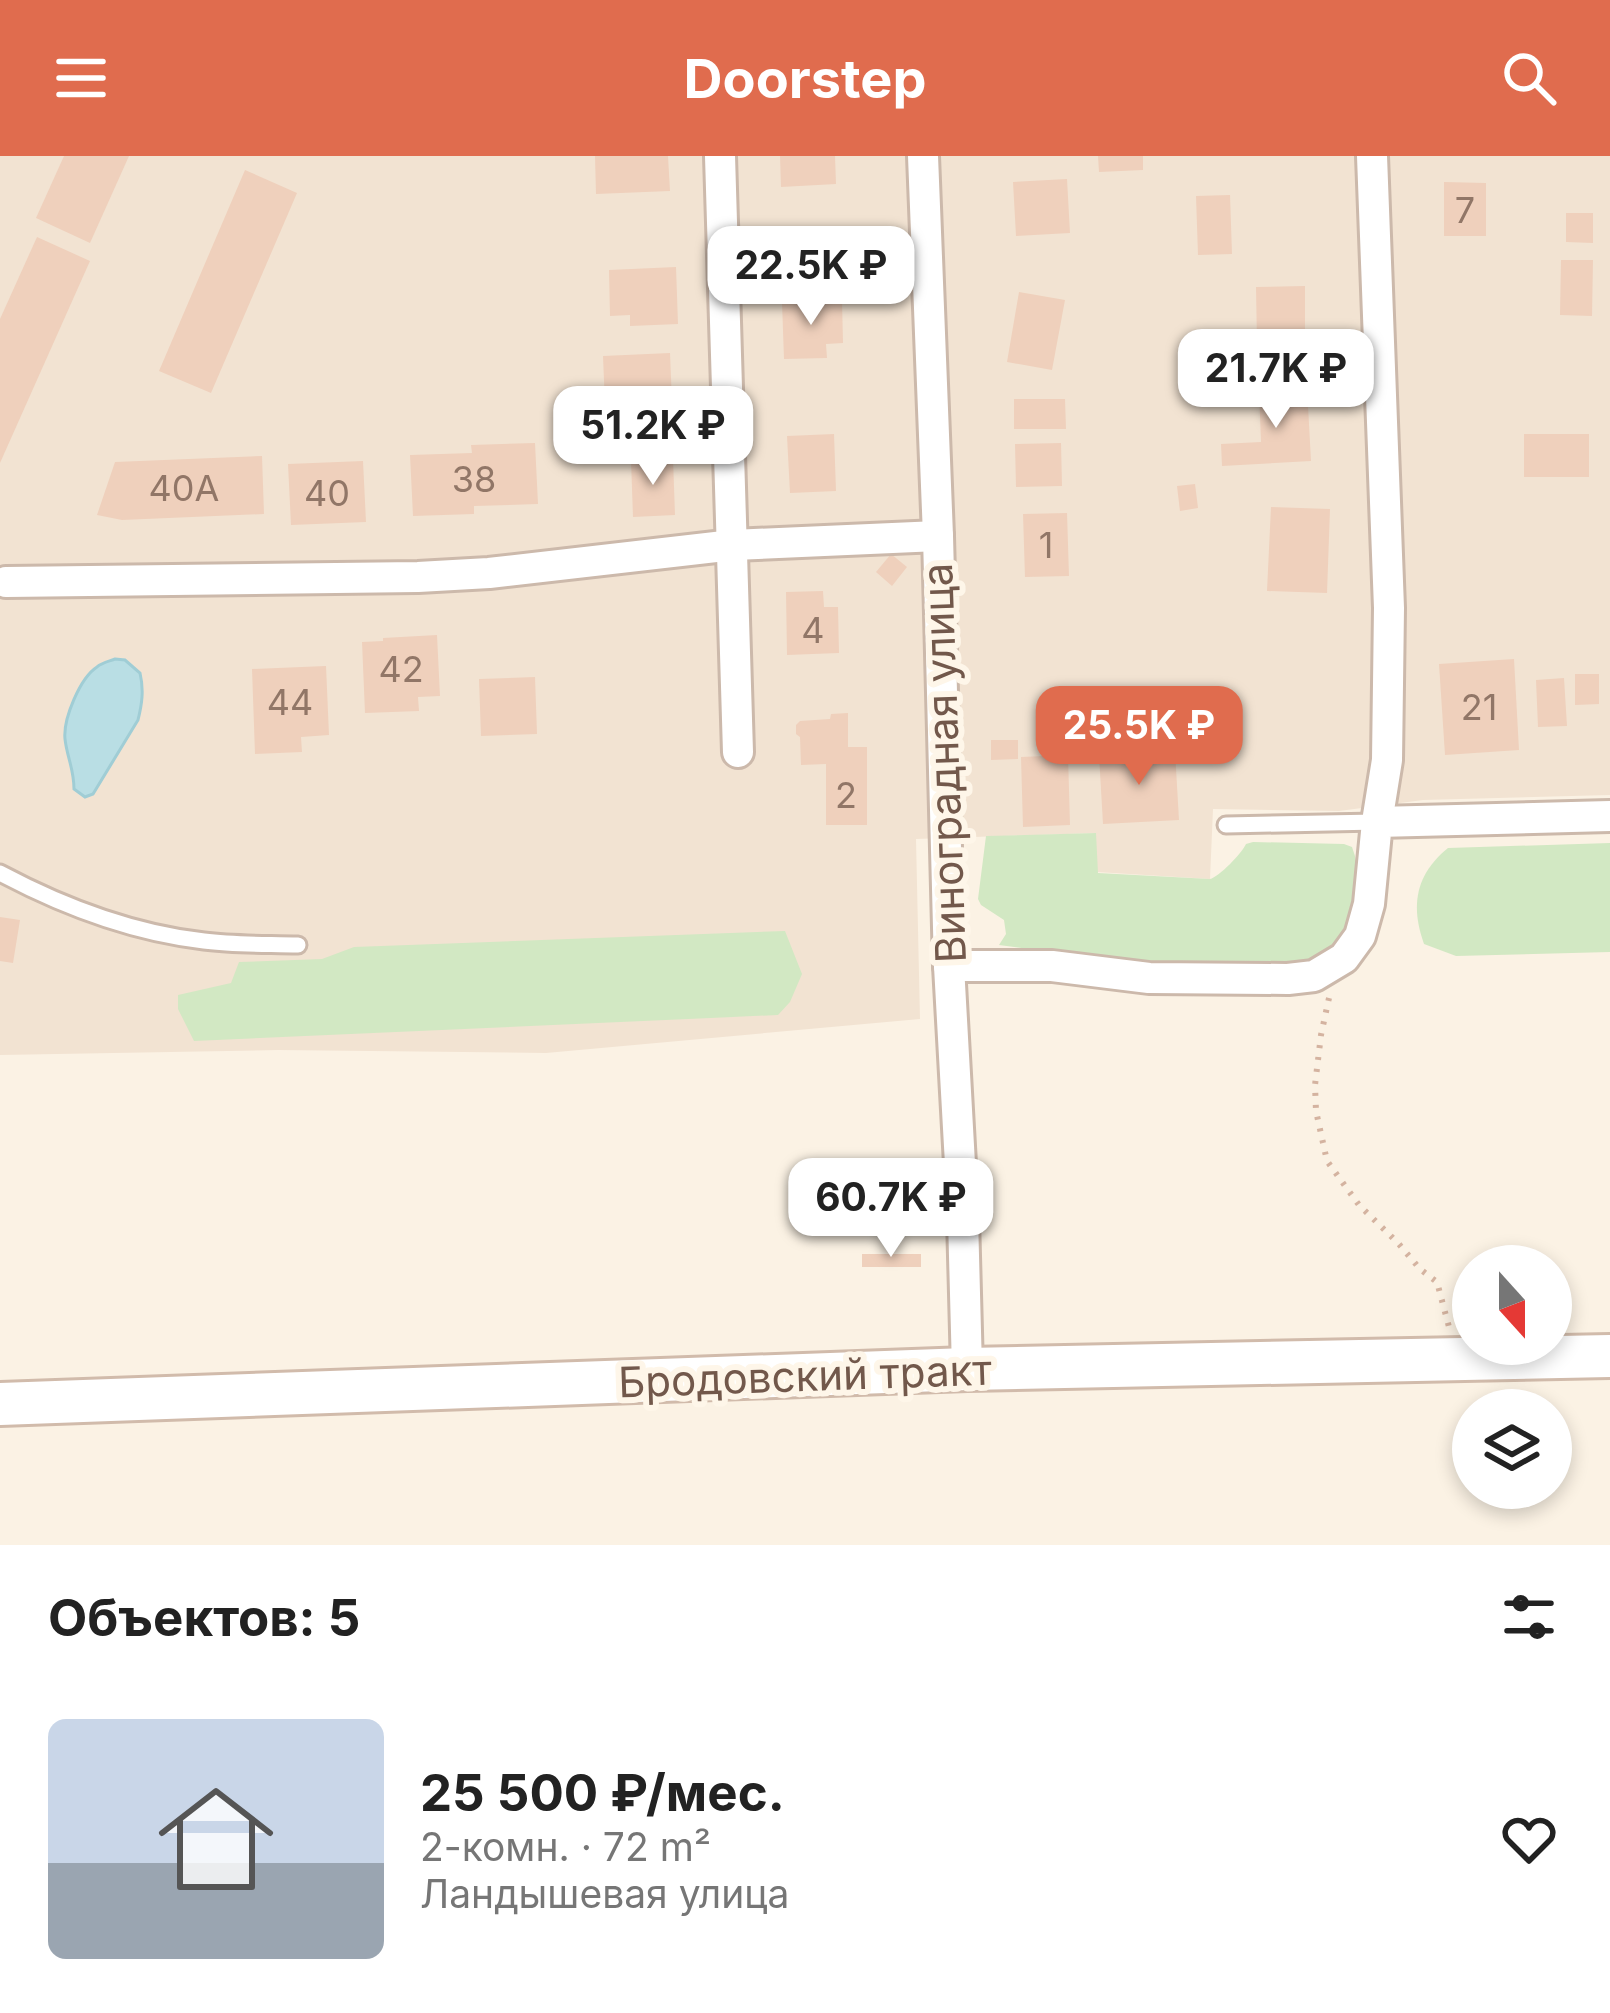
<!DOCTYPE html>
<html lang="ru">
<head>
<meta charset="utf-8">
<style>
	:root { --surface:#fff; --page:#f6f6f6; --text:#222; --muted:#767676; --accent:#e06c4e }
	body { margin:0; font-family:Inter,sans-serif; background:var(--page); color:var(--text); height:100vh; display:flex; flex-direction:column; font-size:45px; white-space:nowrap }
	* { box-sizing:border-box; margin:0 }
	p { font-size:39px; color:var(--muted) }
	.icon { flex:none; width:66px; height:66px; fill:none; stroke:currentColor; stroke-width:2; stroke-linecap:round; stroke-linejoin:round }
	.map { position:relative; height:1389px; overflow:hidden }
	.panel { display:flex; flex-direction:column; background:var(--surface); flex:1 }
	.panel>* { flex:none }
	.needle { width:78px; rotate:159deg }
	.fabs { position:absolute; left:1452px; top:1089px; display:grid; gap:24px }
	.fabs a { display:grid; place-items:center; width:120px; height:120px; border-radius:50%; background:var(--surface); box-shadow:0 6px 18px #0003; font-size:60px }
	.price { position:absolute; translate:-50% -102px; padding:0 27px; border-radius:24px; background:#fff; color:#222; font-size:39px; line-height:78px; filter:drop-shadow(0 3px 6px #0008) }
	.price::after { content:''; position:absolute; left:50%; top:72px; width:36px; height:27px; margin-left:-18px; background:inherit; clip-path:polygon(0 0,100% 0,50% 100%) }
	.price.current { background:var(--accent); color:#fff }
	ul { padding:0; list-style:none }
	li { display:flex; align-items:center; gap:36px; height:300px; padding:0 48px }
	li span { display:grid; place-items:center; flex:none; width:336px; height:240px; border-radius:18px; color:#555 }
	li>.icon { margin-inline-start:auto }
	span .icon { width:144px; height:144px; fill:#fffc; stroke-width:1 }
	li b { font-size:51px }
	h2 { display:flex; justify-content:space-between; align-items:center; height:144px; padding:0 48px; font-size:51px }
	header { display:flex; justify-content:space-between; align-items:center; height:156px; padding:0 48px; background:var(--accent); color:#fff; font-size:54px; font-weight:700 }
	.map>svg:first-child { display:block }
	.residential { fill:#f2e3d2 }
	.green { fill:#d2e8c3 }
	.water { fill:#b9dee4; stroke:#a0cdd5; stroke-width:3 }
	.building { fill:#efd0bc }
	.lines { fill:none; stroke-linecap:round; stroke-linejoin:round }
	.service-casing { stroke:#ccb9ab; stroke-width:21 }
	.minor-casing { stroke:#ccb9ab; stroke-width:36 }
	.secondary-casing { stroke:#d1bbab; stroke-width:48 }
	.path { stroke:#d4b3a0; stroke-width:6; stroke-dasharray:3 9; stroke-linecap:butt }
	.service { stroke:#fff; stroke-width:15 }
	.minor { stroke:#fff; stroke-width:30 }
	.secondary { stroke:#fff; stroke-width:42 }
	.labels { text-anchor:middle; stroke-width:12; stroke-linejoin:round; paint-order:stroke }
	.number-label { font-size:36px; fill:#917667 }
	.street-label { font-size:42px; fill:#72584b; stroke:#fef6e9 }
</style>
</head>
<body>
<header><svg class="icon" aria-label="menu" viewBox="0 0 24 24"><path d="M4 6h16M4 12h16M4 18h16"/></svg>Doorstep<svg class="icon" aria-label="search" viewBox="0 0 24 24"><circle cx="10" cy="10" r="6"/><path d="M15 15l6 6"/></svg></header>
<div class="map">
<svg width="1610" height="1389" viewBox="0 0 1610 1389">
	<rect width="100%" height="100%" fill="#fbf2e4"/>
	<polygon class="residential" points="0,0 1610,0 1610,639 1423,644 1339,655 1213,653 1210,723 1097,716 1095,677 916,683 920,863 546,897 278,894 0,899"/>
	<g class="green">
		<path d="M 1096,677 L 1098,717 L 1210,723 C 1219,721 1242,697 1246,688 L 1253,686 L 1344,688 L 1352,691 C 1367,729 1354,784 1316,804 C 1304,810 1289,810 1277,811 L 1104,803 L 999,789 L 1006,778 L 1004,764 L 981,749 L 978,743 L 986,680 Z"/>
		<path d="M 1610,687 L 1610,796 L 1456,800 L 1424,788 C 1410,749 1416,718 1448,692 Z"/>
		<polygon points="785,775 802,818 790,846 778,859 194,885 178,853 178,839 231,827 239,806 322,803 354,791"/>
	</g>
	<path class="water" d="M 115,503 L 125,504 L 140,517 C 144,534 142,548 138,564 L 93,638 L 85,641 L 74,633 C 74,613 67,601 65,583 C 63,563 80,522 97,511 C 101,507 110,505 115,503 Z"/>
	<g class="building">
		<polygon points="64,0 129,0 90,87 36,62"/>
		<polygon points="595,0 668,0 670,35 596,38"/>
		<polygon points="780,0 835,0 836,28 781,31"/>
		<polygon points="1098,0 1143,0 1143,14 1099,16"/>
		<polygon points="245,14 297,37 211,237 159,215"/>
		<polygon points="1067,23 1070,77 1016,80 1013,26"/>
		<polygon points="1444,26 1486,27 1486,80 1444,80"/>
		<polygon points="1230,39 1232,98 1198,99 1196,40"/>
		<polygon points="1566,57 1593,57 1593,87 1566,86"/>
		<polygon points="37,81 90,105 0,307 0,163"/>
		<polygon points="1561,104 1593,104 1592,160 1560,159"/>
		<polygon points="676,111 678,168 630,170 630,159 610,160 609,114"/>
		<polygon points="1305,130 1305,186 1257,187 1256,131"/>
		<polygon points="1019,136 1065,144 1052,214 1007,206"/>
		<polygon points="842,144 843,187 826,188 827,202 784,203 782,146"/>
		<polygon points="670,197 673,271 606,274 603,200"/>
		<polygon points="1307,231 1311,305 1222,310 1221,288 1261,286 1259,234"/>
		<polygon points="1014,243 1065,243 1066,273 1014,273"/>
		<polygon points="834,278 836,335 790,337 787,280"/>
		<rect x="1524" y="278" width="65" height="43"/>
		<polygon points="535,287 538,348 474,350 474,358 413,360 410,299 472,297 471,289"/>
		<polygon points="1061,287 1062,330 1016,331 1015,288"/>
		<polygon points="262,300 264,358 122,364 97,359 115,306"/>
		<polygon points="673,302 675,359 633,361 631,304"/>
		<polygon points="363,305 366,366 291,369 288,308"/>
		<polygon points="1195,328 1198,352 1180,355 1177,330"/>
		<polygon points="1271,351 1330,353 1327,437 1267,435"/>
		<polygon points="1067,357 1069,420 1025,421 1023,358"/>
		<polygon points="891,398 907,411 892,430 876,416"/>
		<polygon points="823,435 824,451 838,451 839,497 787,499 786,436"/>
		<polygon points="437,479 440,540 418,541 419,555 365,557 362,486 383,485 383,482"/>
		<polygon points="1514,503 1519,594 1445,599 1439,508"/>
		<polygon points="326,510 329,579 301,581 302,596 255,598 252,513"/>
		<polygon points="1575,518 1599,518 1599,548 1575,549"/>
		<polygon points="535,521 537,578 481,580 479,523"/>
		<polygon points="1564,522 1567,570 1538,571 1536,524"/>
		<polygon points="848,557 848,591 867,591 867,669 826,669 826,608 801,609 800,581 796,578 796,569 800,565 830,563 831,558"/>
		<polygon points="991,584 1018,584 1018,603 991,604"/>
		<polygon points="1175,595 1179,664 1103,668 1099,599"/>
		<polygon points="1068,599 1070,669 1023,671 1021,601"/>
		<polygon points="0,761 20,764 13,807 0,805"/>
		<rect x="862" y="1098" width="59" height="13"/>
	</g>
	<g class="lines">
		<defs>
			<g id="service">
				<polyline points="1226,669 1377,666"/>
				<path d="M 0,717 C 62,750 134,777 204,785 C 235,789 267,788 298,789"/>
			</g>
			<g id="minor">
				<polyline points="720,0 738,596"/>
				<polyline points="923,0 938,380 949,810 963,1062 967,1213"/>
				<polyline points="1372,0 1389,452 1387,604 1377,666"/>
				<polyline points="6,426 418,421 489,417 733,389 938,380"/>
				<polyline points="949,810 1052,810 1149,822 1288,823 1314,820 1344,802 1360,780 1369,748 1377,666 1610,660"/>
			</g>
			<polyline id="secondary" points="0,1248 967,1213 1610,1200"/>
		</defs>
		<use href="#service" class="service-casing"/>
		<use href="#minor" class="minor-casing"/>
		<use href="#secondary" class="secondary-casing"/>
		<polyline class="path" points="1329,842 1321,879 1315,929 1316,955 1327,1005 1359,1049 1398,1087 1420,1113 1437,1126 1449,1171"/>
		<use href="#service" class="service"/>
		<use href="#minor" class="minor"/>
		<use href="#secondary" class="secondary"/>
	</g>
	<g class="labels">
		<g class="number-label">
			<text x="1465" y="67">7</text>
			<text x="474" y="336">38</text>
			<text x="184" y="345">40А</text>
			<text x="327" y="350">40</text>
			<text x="1046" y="402">1</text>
			<text x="813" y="487">4</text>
			<text x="401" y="526">42</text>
			<text x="290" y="559">44</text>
			<text x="1479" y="564">21</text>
			<text x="846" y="652">2</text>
		</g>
		<g class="street-label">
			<text transform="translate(944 607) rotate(-92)" y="15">Виноградная улица</text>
			<text transform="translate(805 1220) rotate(-2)" y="15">Бродовский тракт</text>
		</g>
	</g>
</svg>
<div class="fabs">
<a><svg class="needle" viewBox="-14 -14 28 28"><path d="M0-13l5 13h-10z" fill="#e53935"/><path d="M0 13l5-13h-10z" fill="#767676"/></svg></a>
<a><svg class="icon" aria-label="layers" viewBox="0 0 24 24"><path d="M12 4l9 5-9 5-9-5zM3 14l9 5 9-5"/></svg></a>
</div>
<b class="price" style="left:811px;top:172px">22.5K ₽</b>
<b class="price" style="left:1276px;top:275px">21.7K ₽</b>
<b class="price" style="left:653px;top:332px">51.2K ₽</b>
<b class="price current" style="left:1139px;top:632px">25.5K ₽</b>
<b class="price" style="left:891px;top:1104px">60.7K ₽</b>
</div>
<section class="panel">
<h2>Объектов: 5<svg class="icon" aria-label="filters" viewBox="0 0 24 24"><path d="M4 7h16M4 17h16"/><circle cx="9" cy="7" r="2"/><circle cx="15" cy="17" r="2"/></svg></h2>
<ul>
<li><span style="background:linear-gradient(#c9d6e8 60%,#9aa5b1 0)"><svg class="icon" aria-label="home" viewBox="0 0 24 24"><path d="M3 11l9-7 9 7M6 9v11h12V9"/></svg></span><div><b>25 500 ₽/мес.</b><p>2-комн. · 72 m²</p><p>Ландышевая улица</p></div><svg class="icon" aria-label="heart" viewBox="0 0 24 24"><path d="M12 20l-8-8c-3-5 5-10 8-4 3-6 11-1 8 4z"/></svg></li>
</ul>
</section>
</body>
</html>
